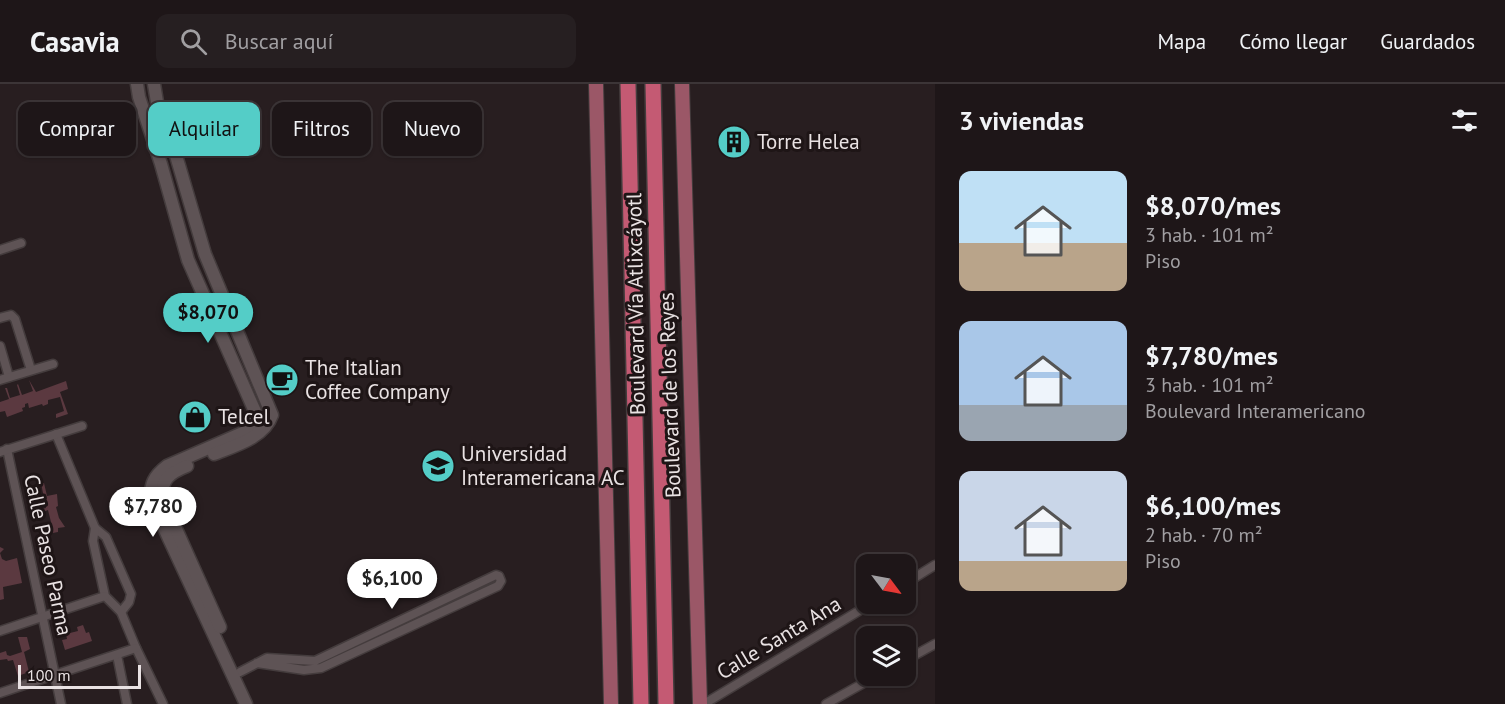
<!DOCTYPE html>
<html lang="es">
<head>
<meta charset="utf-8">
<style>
	:root { --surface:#1e1618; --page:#261f21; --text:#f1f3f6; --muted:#a19fa2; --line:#3c3537; --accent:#54cdc7 }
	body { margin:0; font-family:"PT Sans",sans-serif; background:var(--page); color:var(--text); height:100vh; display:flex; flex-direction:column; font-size:22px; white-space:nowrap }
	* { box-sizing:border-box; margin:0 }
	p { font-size:20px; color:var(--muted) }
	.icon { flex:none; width:33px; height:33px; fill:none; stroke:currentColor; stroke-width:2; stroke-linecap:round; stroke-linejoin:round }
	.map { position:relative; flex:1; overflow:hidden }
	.drawer { display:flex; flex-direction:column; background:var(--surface); width:570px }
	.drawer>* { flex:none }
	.hud { position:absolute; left:18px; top:18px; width:570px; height:54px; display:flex; gap:12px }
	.needle { width:39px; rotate:122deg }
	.fabs { position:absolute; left:856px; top:470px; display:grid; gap:12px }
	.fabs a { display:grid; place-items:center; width:60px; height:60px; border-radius:12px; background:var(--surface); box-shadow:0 2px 4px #0004,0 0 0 2px var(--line); font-size:30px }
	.scale { position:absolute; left:18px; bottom:15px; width:123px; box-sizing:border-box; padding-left:6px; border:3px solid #e9e2e3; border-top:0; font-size:16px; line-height:21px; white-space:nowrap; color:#e9e2e3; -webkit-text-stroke:4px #1e1516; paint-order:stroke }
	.price { position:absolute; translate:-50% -51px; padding:0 14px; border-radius:21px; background:#fff; color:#222; font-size:20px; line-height:39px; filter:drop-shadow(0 2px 3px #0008) }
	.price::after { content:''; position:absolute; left:50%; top:36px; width:18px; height:14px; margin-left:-9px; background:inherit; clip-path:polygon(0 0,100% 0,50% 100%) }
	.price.on { background:var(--accent); color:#111 }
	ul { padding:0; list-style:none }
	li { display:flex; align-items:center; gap:18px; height:150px; padding:0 24px }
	li span { display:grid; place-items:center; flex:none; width:168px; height:120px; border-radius:12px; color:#555 }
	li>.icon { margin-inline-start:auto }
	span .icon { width:72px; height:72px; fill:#fffc; stroke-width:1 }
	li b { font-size:26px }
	h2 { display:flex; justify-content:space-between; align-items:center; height:72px; padding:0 24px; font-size:26px }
	.tag { padding:0 21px; border-radius:12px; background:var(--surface); box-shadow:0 2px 4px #0004,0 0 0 2px var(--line); font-size:21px; line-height:54px }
	.tag.on { background:var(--accent); color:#111 }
	header { display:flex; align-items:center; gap:36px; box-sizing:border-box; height:84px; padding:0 30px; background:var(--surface); border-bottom:2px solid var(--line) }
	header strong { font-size:28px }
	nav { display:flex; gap:33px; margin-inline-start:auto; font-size:21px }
	.search { width:420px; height:54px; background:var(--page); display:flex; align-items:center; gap:15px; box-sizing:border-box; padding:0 21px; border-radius:12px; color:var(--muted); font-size:22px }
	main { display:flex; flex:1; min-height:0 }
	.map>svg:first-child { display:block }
	.green { fill:#5b3940 }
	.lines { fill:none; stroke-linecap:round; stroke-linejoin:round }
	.minor-casing { stroke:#443c3d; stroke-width:11 }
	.secondary-casing { stroke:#443c3d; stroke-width:15 }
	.primary-casing { stroke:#443c3d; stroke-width:16 }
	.motorway-casing { stroke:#443c3d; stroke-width:18 }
	.minor { stroke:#5e5355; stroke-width:8 }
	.secondary { stroke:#5e5355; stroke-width:12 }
	.primary { stroke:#9b5767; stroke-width:14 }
	.motorway { stroke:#c45a73; stroke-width:15 }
	.labels { text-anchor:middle; stroke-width:6; stroke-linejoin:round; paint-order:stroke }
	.poi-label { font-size:21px; fill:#e9e2e3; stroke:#1e1516; text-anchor:start }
	.street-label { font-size:21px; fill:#e9e2e3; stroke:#1e1516 }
</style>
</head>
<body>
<header>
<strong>Casavia</strong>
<div class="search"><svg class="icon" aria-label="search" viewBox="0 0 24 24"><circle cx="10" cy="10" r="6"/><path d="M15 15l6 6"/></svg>Buscar aquí</div>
<nav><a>Mapa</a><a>Cómo llegar</a><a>Guardados</a></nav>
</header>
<main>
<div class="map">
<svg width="935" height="620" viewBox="0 0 935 620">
	<rect width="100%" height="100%" fill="#281e20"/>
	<g class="green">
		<polygon points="29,296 36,308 66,297 68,305 60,308 68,330 56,334 56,330 64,327 60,313 48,316 48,320 43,322 42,320 29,324 28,319 25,320 25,323 22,324 23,327 7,333 5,327 0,328 0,318 9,315 5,304 7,304 10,314 20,311 17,301 18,300 22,311 33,307"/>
		<polygon points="41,399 44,399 47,412 57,410 58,422 56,423 59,434 65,443 58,444 58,448 42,451 41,447 53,446 48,426 38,430 37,426 46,424"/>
		<polygon points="0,463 4,465 0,469 2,475 6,477 17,474 22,499 3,503 4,515 0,516"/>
		<polygon points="83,541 86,549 89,548 92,557 65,566 62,556 67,555 66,550 78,547 77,543"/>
		<polygon points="18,553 27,553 30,565 24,568 29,588 18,592 13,576 8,577 7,575 0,576 0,569 6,567 7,571 10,572 22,568"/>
	</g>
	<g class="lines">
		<defs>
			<g id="minor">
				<polyline points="0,166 21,159"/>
				<polyline points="0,234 11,231 15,235 31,286"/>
				<polyline points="0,262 9,293"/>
				<polyline points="0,296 53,280"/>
				<polyline points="56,350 95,444 106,453 131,510 129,518 121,528"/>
				<polyline points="7,365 61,620"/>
				<polyline points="0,368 82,342"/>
				<polyline points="95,444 93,457 105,512 121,528 136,564 163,620"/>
				<polyline points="906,499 935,481"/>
				<polyline points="0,547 105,512"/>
				<polyline points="117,571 127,620"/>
				<polyline points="906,576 935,560"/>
				<polyline points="240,588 267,574 315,577 496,491 499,492 501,497 498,502 321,584 304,586 257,579"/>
				<polyline points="0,609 136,564"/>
				<polyline points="704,620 872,519"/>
				<polyline points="826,620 878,591"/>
			</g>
			<g id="secondary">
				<path d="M 137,0 L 139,13 L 161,80 L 188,176 L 257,332 L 253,342 L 245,348 L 167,382 C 154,392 150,400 151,416 L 246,620"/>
				<path d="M 154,0 L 157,18 L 175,68 L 205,170 L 272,331 C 264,354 234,362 214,370"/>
				<path d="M 187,382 C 169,389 160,396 163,416 L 220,543"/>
			</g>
			<g id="primary">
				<polyline points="596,0 611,620"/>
				<polyline points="682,0 700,620"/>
			</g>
			<g id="motorway">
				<polyline points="628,0 641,620"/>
				<polyline points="653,0 666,620"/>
			</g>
		</defs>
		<use href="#minor" class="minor-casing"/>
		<use href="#secondary" class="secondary-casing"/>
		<use href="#primary" class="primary-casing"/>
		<use href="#motorway" class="motorway-casing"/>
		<use href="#minor" class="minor"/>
		<use href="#secondary" class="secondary"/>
		<use href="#primary" class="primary"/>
		<use href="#motorway" class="motorway"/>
	</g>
	<defs>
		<symbol id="building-disc" viewBox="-11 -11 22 22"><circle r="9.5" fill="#54cdc7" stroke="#1e1516"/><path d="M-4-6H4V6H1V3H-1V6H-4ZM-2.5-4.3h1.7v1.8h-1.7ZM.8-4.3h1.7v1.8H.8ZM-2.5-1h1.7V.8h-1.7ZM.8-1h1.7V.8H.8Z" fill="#111"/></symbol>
		<symbol id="cafe-disc" viewBox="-11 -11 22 22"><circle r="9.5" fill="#54cdc7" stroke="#1e1516"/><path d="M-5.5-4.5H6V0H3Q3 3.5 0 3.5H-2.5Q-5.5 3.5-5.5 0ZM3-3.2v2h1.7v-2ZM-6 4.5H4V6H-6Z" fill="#111"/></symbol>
		<symbol id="shop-disc" viewBox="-11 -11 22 22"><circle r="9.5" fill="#54cdc7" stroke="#1e1516"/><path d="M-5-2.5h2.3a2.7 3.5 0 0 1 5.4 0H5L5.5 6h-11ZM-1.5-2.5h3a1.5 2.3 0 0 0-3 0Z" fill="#111"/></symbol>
		<symbol id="university-disc" viewBox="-11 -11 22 22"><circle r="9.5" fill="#54cdc7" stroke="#1e1516"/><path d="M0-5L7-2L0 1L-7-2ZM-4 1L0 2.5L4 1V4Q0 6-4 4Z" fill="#111"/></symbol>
	</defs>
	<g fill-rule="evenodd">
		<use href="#building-disc" x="715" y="39" width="38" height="38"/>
		<use href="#cafe-disc" x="263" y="277" width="38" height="38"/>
		<use href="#shop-disc" x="176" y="314" width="38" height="38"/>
		<use href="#university-disc" x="419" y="363" width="38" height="38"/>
	</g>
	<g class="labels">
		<g class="poi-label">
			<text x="757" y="65">Torre Helea</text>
			<text x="305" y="291">The Italian<tspan x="305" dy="24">Coffee Company</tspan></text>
			<text x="218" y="340">Telcel</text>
			<text x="461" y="377">Universidad<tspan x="461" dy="24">Interamericana AC</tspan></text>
		</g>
		<g class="street-label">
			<text transform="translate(636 220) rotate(-91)" y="7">Boulevard Vía Atlixcáyotl</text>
			<text transform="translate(670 311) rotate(-92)" y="7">Boulevard de los Reyes</text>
			<text transform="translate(48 471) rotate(78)" y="7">Calle Paseo Parma</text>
			<text transform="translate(779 554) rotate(-31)" y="7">Calle Santa Ana</text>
		</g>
	</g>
</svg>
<div class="fabs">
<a><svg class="needle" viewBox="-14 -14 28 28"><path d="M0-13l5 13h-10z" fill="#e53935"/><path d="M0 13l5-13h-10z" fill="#a19fa2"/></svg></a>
<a><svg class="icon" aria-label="layers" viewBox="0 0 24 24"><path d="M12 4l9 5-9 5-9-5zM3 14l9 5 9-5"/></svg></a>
</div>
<div class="scale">100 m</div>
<b class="price on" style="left:208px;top:260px">$8,070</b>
<b class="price" style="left:153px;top:454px">$7,780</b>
<b class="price" style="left:392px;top:526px">$6,100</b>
<div class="hud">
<a class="tag">Comprar</a>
<a class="tag on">Alquilar</a>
<a class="tag">Filtros</a>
<a class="tag">Nuevo</a>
</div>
</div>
<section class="drawer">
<h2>3 viviendas<svg class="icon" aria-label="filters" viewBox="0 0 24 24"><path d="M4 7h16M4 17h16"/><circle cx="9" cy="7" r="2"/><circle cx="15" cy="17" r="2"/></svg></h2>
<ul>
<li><span style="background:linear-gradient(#bfe0f5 60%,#b9a48a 0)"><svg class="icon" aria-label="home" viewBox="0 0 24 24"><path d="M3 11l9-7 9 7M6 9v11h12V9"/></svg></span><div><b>$8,070/mes</b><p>3 hab. · 101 m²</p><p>Piso</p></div></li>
<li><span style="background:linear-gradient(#a9c7e8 70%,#9aa5b1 0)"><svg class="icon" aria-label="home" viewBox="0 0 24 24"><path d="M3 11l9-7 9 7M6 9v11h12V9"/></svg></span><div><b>$7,780/mes</b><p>3 hab. · 101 m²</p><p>Boulevard Interamericano</p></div></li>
<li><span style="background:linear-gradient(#c9d6e8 75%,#b9a48a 0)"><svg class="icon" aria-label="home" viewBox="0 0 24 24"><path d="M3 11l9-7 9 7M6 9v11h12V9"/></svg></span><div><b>$6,100/mes</b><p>2 hab. · 70 m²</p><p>Piso</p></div></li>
</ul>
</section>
</main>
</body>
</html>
